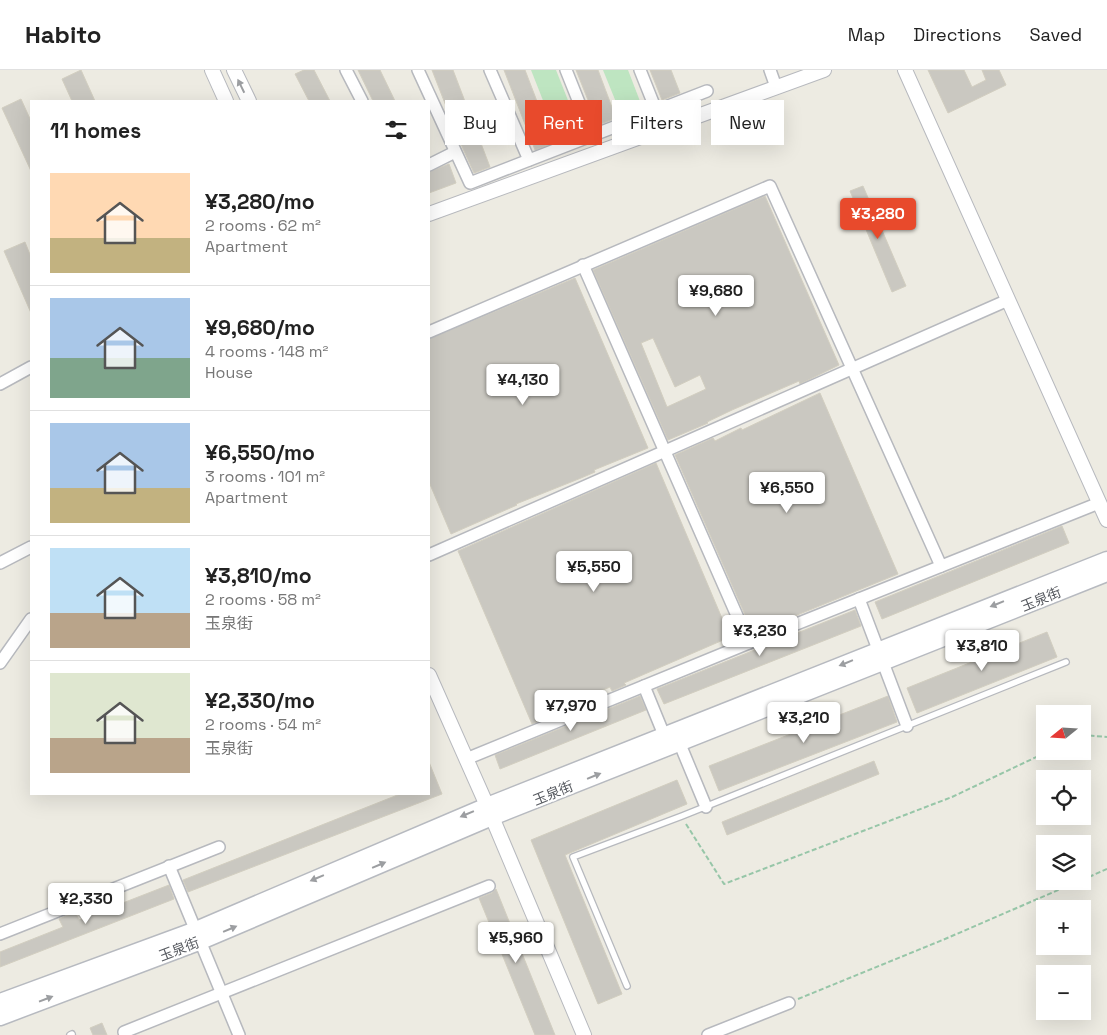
<!DOCTYPE html>
<html lang="en">
<head>
<meta charset="utf-8">
<style>
	:root { --surface:#fff; --page:#f2f2f2; --text:#222; --muted:#767676; --line:#e0e0e0; --accent:#e84a2c }
	body { margin:0; font-family:"Space Grotesk","Noto Sans SC",sans-serif; background:var(--page); color:var(--text); height:100vh; display:flex; flex-direction:column; font-size:19px; white-space:nowrap }
	* { box-sizing:border-box; margin:0 }
	p { font-size:16px; color:var(--muted) }
	.icon { flex:none; width:28px; height:28px; fill:none; stroke:currentColor; stroke-width:2; stroke-linecap:round; stroke-linejoin:round }
	.map { position:relative; flex:1; overflow:hidden }
	.details { position:absolute; left:30px; top:30px; width:400px; height:695px; display:flex; flex-direction:column; background:var(--surface); border-radius:0px; box-shadow:0 5px 20px #0002 }
	.details>* { flex:none }
	.banner { position:absolute; left:445px; top:30px; width:475px; height:45px; display:flex; gap:10px }
	.needle { width:32px; rotate:252deg }
	.buttons { position:absolute; left:1036px; top:635px; display:grid; gap:10px }
	.buttons a { display:grid; place-items:center; width:55px; height:55px; border-radius:0px; background:var(--surface); box-shadow:0 5px 20px #0002; font-size:25px }
	.price { position:absolute; translate:-50% -42px; padding:0 11px; border-radius:5px; background:#fff; color:#222; font-size:16px; line-height:32px; filter:drop-shadow(0 1px 2px #0008) }
	.price::after { content:''; position:absolute; left:50%; top:30px; width:15px; height:11px; margin-left:-8px; background:inherit; clip-path:polygon(0 0,100% 0,50% 100%) }
	.price.current { background:var(--accent); color:#fff }
	ul { padding:0; list-style:none }
	li { display:flex; align-items:center; gap:15px; height:125px; padding:0 20px }
	li+li { border-top:1px solid var(--line) }
	li span { display:grid; place-items:center; flex:none; width:140px; height:100px; border-radius:0px; color:#555 }
	li>.icon { margin-inline-start:auto }
	span .icon { width:60px; height:60px; fill:#fffc; stroke-width:1 }
	li b { font-size:21px }
	h2 { display:flex; justify-content:space-between; align-items:center; height:60px; padding:0 20px; font-size:21px }
	.tag { padding:0 18px; border-radius:0px; background:var(--surface); box-shadow:0 5px 20px #0002; font-size:18px; line-height:45px }
	.tag.current { background:var(--accent); color:#fff }
	header { display:flex; align-items:center; gap:30px; box-sizing:border-box; height:70px; padding:0 25px; background:var(--surface); border-bottom:1px solid var(--line) }
	header strong { font-size:24px }
	nav { display:flex; gap:28px; margin-inline-start:auto; font-size:18px }
	.map>svg:first-child { display:block }
	.green { fill:#bee5c1 }
	.building { fill:#cac8c1; stroke:#d2cec0; fill-rule:evenodd }
	.lines { fill:none; stroke-linecap:round; stroke-linejoin:round }
	.service-casing { stroke:#b7b9be; stroke-width:8 }
	.minor-casing { stroke:#b7b9be; stroke-width:14 }
	.tertiary-casing { stroke:#b7b9be; stroke-width:16 }
	.secondary-casing { stroke:#b7bac0; stroke-width:19 }
	.path { stroke:#97c6a8; stroke-width:2; stroke-dasharray:5 2.5; stroke-linecap:butt }
	.service { stroke:#fff; stroke-width:5.5 }
	.minor { stroke:#fff; stroke-width:11 }
	.tertiary { stroke:#fff; stroke-width:14 }
	.secondary { stroke:#fff; stroke-width:16 }
	.oneway { fill:#9c9ea1 }
	.labels { text-anchor:middle; stroke-width:4; stroke-linejoin:round; paint-order:stroke }
	.street-label { font-size:14px; fill:#5a5d63; stroke:#fff }
</style>
</head>
<body>
<header>
<strong>Habito</strong>
<nav><a>Map</a><a>Directions</a><a>Saved</a></nav>
</header>
<div class="map">
<svg width="1107" height="965" viewBox="0 0 1107 965">
	<rect width="100%" height="100%" fill="#edebe2"/>
	<g class="green">
		<polygon points="531,0 556,0 581,63 559,71"/>
		<polygon points="603,0 628,0 643,39 622,47"/>
	</g>
	<g class="building">
		<polygon points="81,0 95,31 72,31 62,9"/>
		<polygon points="304,0 314,0 330,31 309,31 295,4"/>
		<polygon points="358,0 380,0 395,31 373,31"/>
		<polygon points="432,0 453,0 490,97 474,103 460,72"/>
		<polygon points="504,0 525,0 553,73 535,80"/>
		<polygon points="576,0 598,0 616,48 598,55"/>
		<polygon points="650,0 671,0 680,23 662,30"/>
		<polygon points="928,0 964,0 972,17 986,10 982,0 999,0 1006,15 948,43"/>
		<polygon points="21,29 31,51 31,101 2,38"/>
		<polygon points="449,94 456,113 429,123 429,102"/>
		<polygon points="863,116 906,216 892,222 850,121"/>
		<path d="M 765,126 L 839,295 L 800,314 L 799,311 L 732,340 L 707,352 L 708,353 L 668,370 L 593,200 ZM 653,268 L 675,317 L 700,305 L 706,319 L 667,337 L 641,273 Z"/>
		<polygon points="25,172 31,187 31,243 4,181"/>
		<polygon points="575,208 648,378 594,400 595,402 581,408 516,434 517,435 451,464 429,412 429,269"/>
		<polygon points="820,323 898,504 753,563 675,385 713,368 715,371 741,358 742,360"/>
		<polygon points="656,393 730,567 624,613 626,615 612,621 610,617 571,634 572,637 532,654 458,481"/>
		<polygon points="1062,456 1069,473 882,549 875,532"/>
		<polygon points="855,540 861,556 664,634 657,619"/>
		<polygon points="1047,562 1057,587 917,643 907,618"/>
		<polygon points="640,626 646,640 500,699 495,685"/>
		<polygon points="888,626 897,652 719,721 709,696"/>
		<polygon points="874,691 879,704 727,765 722,752"/>
		<polygon points="429,692 442,724 188,822 183,810 400,724 429,724"/>
		<polygon points="677,710 687,734 565,785 622,924 598,934 531,770"/>
		<polygon points="169,815 174,829 0,897 0,882 63,857 59,849 75,842 79,850"/>
		<polygon points="496,819 555,965 535,965 479,828 492,823"/>
		<polygon points="102,953 107,965 93,965 90,958"/>
	</g>
	<g class="lines">
		<defs>
			<g id="service">
				<polyline points="627,916 573,787 682,746 1066,592"/>
				<polyline points="70,965 72,964"/>
			</g>
			<g id="minor">
				<polyline points="346,0 362,31"/>
				<polyline points="418,0 470,113 707,21"/>
				<polyline points="490,0 529,90"/>
				<polyline points="566,0 592,65"/>
				<polyline points="640,0 656,40"/>
				<polyline points="770,0 776,17"/>
				<polyline points="429,95 455,82"/>
				<polyline points="429,262 770,116 941,496"/>
				<polyline points="0,314 31,297"/>
				<polyline points="429,485 1008,230"/>
				<polyline points="0,493 31,477"/>
				<polyline points="859,529 907,656"/>
				<polyline points="749,573 1099,433"/>
				<polyline points="0,593 31,549"/>
				<polyline points="644,616 664,665"/>
				<polyline points="677,667 706,737"/>
				<polyline points="466,689 749,573 583,195"/>
				<polyline points="169,796 239,965"/>
				<polyline points="0,864 219,777"/>
				<polyline points="125,965 124,962 489,816"/>
				<polyline points="708,965 789,933"/>
			</g>
			<g id="tertiary">
				<polyline points="212,0 226,31"/>
				<polyline points="234,0 249,31"/>
				<polyline points="905,0 1107,450"/>
				<polyline points="429,144 824,0"/>
				<polyline points="429,605 492,747 584,965"/>
			</g>
			<g id="secondary">
				<polyline points="0,932 196,860 487,736 1107,490"/>
				<polyline points="0,947 201,871 492,747 1107,503"/>
			</g>
		</defs>
		<use href="#service" class="service-casing"/>
		<use href="#minor" class="minor-casing"/>
		<use href="#tertiary" class="tertiary-casing"/>
		<use href="#secondary" class="secondary-casing"/>
		<g class="path">
			<polyline points="1082,665 1107,667"/>
			<polyline points="686,754 724,814 952,727 1049,681"/>
			<polyline points="1082,810 1107,799"/>
			<polyline points="798,929 945,869 1079,811"/>
		</g>
		<use href="#service" class="service"/>
		<use href="#minor" class="minor"/>
		<use href="#tertiary" class="tertiary"/>
		<use href="#secondary" class="secondary"/>
	</g>
	<defs><path id="oneway-solid" d="M-6-.8H1V-3.2L6.5 0L1 3.2V.8H-6Z" transform="scale(1.25)"/></defs>
	<g class="oneway">
		<use href="#oneway-solid" transform="translate(241 16) rotate(-116)"/>
		<use href="#oneway-solid" transform="translate(997 534) rotate(158)"/>
		<use href="#oneway-solid" transform="translate(846 593) rotate(158)"/>
		<use href="#oneway-solid" transform="translate(594 706) rotate(-22)"/>
		<use href="#oneway-solid" transform="translate(467 744) rotate(157)"/>
		<use href="#oneway-solid" transform="translate(379 795) rotate(-23)"/>
		<use href="#oneway-solid" transform="translate(317 808) rotate(157)"/>
		<use href="#oneway-solid" transform="translate(230 859) rotate(-23)"/>
		<use href="#oneway-solid" transform="translate(46 929) rotate(-21)"/>
	</g>
	<g class="labels">
		<g class="street-label">
			<text transform="translate(1041 529) rotate(-22)" y="5">玉泉街</text>
			<text transform="translate(553 723) rotate(-22)" y="5">玉泉街</text>
			<text transform="translate(179 879) rotate(-21)" y="5">玉泉街</text>
		</g>
	</g>
</svg>
<div class="buttons">
<a><svg class="needle" viewBox="-14 -14 28 28"><path d="M0-13l5 13h-10z" fill="#e53935"/><path d="M0 13l5-13h-10z" fill="#767676"/></svg></a>
<a><svg class="icon" aria-label="locate" viewBox="0 0 24 24"><circle cx="12" cy="12" r="6"/><path d="M12 2v4M12 18v4M2 12h4M18 12h4"/></svg></a>
<a><svg class="icon" aria-label="layers" viewBox="0 0 24 24"><path d="M12 4l9 5-9 5-9-5zM3 14l9 5 9-5"/></svg></a>
<a>+</a>
<a>−</a>
</div>
<b class="price current" style="left:878px;top:170px">¥3,280</b>
<b class="price" style="left:716px;top:247px">¥9,680</b>
<b class="price" style="left:523px;top:336px">¥4,130</b>
<b class="price" style="left:787px;top:444px">¥6,550</b>
<b class="price" style="left:594px;top:523px">¥5,550</b>
<b class="price" style="left:760px;top:587px">¥3,230</b>
<b class="price" style="left:982px;top:602px">¥3,810</b>
<b class="price" style="left:571px;top:662px">¥7,970</b>
<b class="price" style="left:804px;top:674px">¥3,210</b>
<b class="price" style="left:86px;top:855px">¥2,330</b>
<b class="price" style="left:516px;top:894px">¥5,960</b>
<div class="banner">
<a class="tag">Buy</a>
<a class="tag current">Rent</a>
<a class="tag">Filters</a>
<a class="tag">New</a>
</div>
<section class="details">
<h2>11 homes<svg class="icon" aria-label="filters" viewBox="0 0 24 24"><path d="M4 7h16M4 17h16"/><circle cx="9" cy="7" r="2"/><circle cx="15" cy="17" r="2"/></svg></h2>
<ul>
<li><span style="background:linear-gradient(#ffd9b3 65%,#c2b280 0)"><svg class="icon" aria-label="home" viewBox="0 0 24 24"><path d="M3 11l9-7 9 7M6 9v11h12V9"/></svg></span><div><b>¥3,280/mo</b><p>2 rooms · 62 m²</p><p>Apartment</p></div></li>
<li><span style="background:linear-gradient(#a9c7e8 60%,#7fa58c 0)"><svg class="icon" aria-label="home" viewBox="0 0 24 24"><path d="M3 11l9-7 9 7M6 9v11h12V9"/></svg></span><div><b>¥9,680/mo</b><p>4 rooms · 148 m²</p><p>House</p></div></li>
<li><span style="background:linear-gradient(#a9c7e8 65%,#c2b280 0)"><svg class="icon" aria-label="home" viewBox="0 0 24 24"><path d="M3 11l9-7 9 7M6 9v11h12V9"/></svg></span><div><b>¥6,550/mo</b><p>3 rooms · 101 m²</p><p>Apartment</p></div></li>
<li><span style="background:linear-gradient(#bfe0f5 65%,#b9a48a 0)"><svg class="icon" aria-label="home" viewBox="0 0 24 24"><path d="M3 11l9-7 9 7M6 9v11h12V9"/></svg></span><div><b>¥3,810/mo</b><p>2 rooms · 58 m²</p><p>玉泉街</p></div></li>
<li><span style="background:linear-gradient(#dfe7d0 65%,#b9a48a 0)"><svg class="icon" aria-label="home" viewBox="0 0 24 24"><path d="M3 11l9-7 9 7M6 9v11h12V9"/></svg></span><div><b>¥2,330/mo</b><p>2 rooms · 54 m²</p><p>玉泉街</p></div></li>
</ul>
</section>
</div>
</body>
</html>
